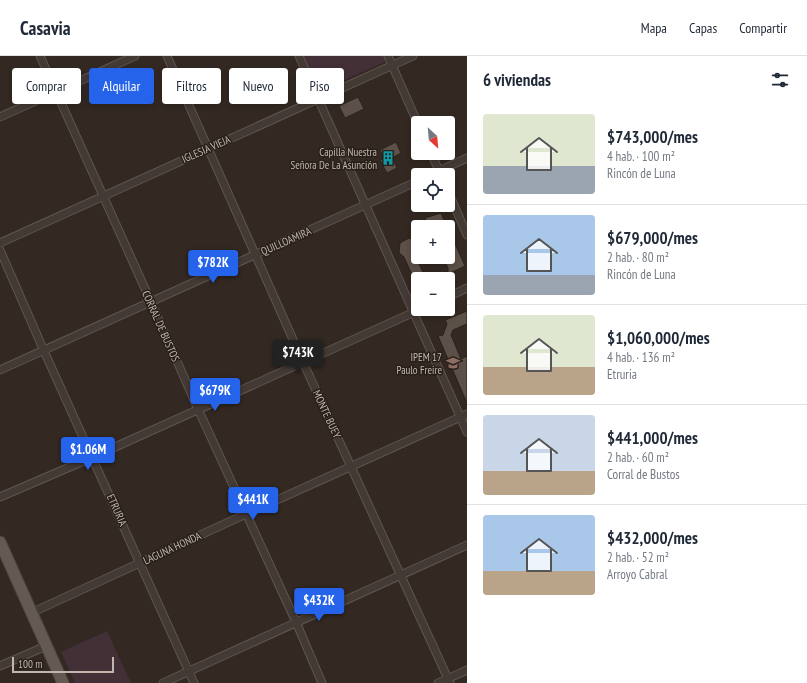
<!DOCTYPE html>
<html lang="es">
<head>
<meta charset="utf-8">
<style>
	:root { --surface:#fff; --page:#f2f2f3; --text:#1f2937; --muted:#747a83; --line:#e0e1e3; --accent:#2563eb }
	body { margin:0; font-family:"PT Sans Narrow",sans-serif; background:var(--page); color:var(--text); height:100vh; display:flex; flex-direction:column; font-size:15px; white-space:nowrap }
	* { box-sizing:border-box; margin:0 }
	p { font-size:13px; color:var(--muted) }
	.icon { flex:none; width:22px; height:22px; fill:none; stroke:currentColor; stroke-width:2; stroke-linecap:round; stroke-linejoin:round }
	.map { position:relative; flex:1; overflow:hidden }
	.side { display:flex; flex-direction:column; background:var(--surface); width:340px }
	.side>* { flex:none }
	.guide { position:absolute; left:12px; top:12px; width:380px; height:36px; display:flex; gap:8px }
	.needle { width:26px; rotate:154deg }
	.tools { position:absolute; left:411px; top:60px; display:grid; gap:8px }
	.tools a { display:grid; place-items:center; width:44px; height:44px; border-radius:4px; background:var(--surface); box-shadow:0 2px 6px #0003; font-size:20px }
	.scale { position:absolute; left:12px; bottom:10px; width:102px; box-sizing:border-box; padding-left:4px; border:2px solid #c1b6af; border-top:0; font-size:11px; line-height:14px; white-space:nowrap; color:#c1b6af; -webkit-text-stroke:3px #29201a; paint-order:stroke }
	.price { position:absolute; translate:-50% -34px; padding:0 9px; border-radius:4px; background:var(--accent); color:#fff; font-size:13px; line-height:26px; filter:drop-shadow(0 1px 2px #0008) }
	.price::after { content:''; position:absolute; left:50%; top:24px; width:12px; height:9px; margin-left:-6px; background:inherit; clip-path:polygon(0 0,100% 0,50% 100%) }
	.price.active { background:#222; color:#fff }
	ul { padding:0; list-style:none }
	li { display:flex; align-items:center; gap:12px; height:100px; padding:0 16px }
	li+li { border-top:1px solid var(--line) }
	li span { display:grid; place-items:center; flex:none; width:112px; height:80px; border-radius:4px; color:#555 }
	li>.icon { margin-inline-start:auto }
	span .icon { width:48px; height:48px; fill:#fffc; stroke-width:1 }
	li b { font-size:17px }
	h2 { display:flex; justify-content:space-between; align-items:center; height:48px; padding:0 16px; font-size:17px }
	.pill { padding:0 14px; border-radius:4px; background:var(--surface); box-shadow:0 2px 6px #0003; font-size:14px; line-height:36px }
	.pill.active { background:var(--accent); color:#fff }
	header { display:flex; align-items:center; gap:24px; box-sizing:border-box; height:56px; padding:0 20px; background:var(--surface); border-bottom:1px solid var(--line) }
	header strong { font-size:19px }
	nav { display:flex; gap:22px; margin-inline-start:auto; font-size:14px }
	main { display:flex; flex:1; min-height:0 }
	.map>svg:first-child { display:block }
	.green { fill:#432f36 }
	.building { fill:#5d5048; stroke:#2b221c }
	.lines { fill:none; stroke-linecap:round; stroke-linejoin:round }
	.street-casing { stroke:#5f564f; stroke-width:9 }
	.primary-casing { stroke:#4e443e; stroke-width:13 }
	.street { stroke:#443a35; stroke-width:7 }
	.primary { stroke:#645953; stroke-width:11 }
	.labels { text-anchor:middle; stroke-width:3; stroke-linejoin:round; paint-order:stroke }
	.street-label { font-size:11px; fill:#c1b6af; stroke:#29201a }
	.poi-label { font-size:11px; fill:#c1b6af; stroke:#29201a; text-anchor:end }
</style>
</head>
<body>
<header>
<strong>Casavia</strong>
<nav><a>Mapa</a><a>Capas</a><a>Compartir</a></nav>
</header>
<main>
<div class="map">
<svg width="467" height="627" viewBox="0 0 467 627">
	<rect width="100%" height="100%" fill="#332822"/>
	<g class="green">
		<polygon points="302,0 385,0 387,5 318,36"/>
		<polygon points="107,575 131,627 75,627 61,596"/>
	</g>
	<g class="building">
		<polygon points="358,41 364,53 345,62 339,50"/>
		<polygon points="396,86 401,97 392,102 397,112 387,117 380,104 384,102 380,94"/>
		<polygon points="441,157 447,171 429,171 425,162"/>
		<polygon points="448,172 465,210 448,218 448,212 443,201 448,201"/>
		<polygon points="409,182 418,185 416,201 426,223 414,223 404,201 399,197 400,187"/>
		<polygon points="467,255 467,268 453,274 451,279 461,303 467,300 467,347 438,280 443,279 447,268 445,264"/>
	</g>
	<g class="lines">
		<defs>
			<g id="street">
				<polyline points="40,0 151,246 198,353 296,566 322,627"/>
				<polyline points="167,0 303,306 450,627"/>
				<polyline points="299,0 467,376"/>
				<polyline points="388,0 418,68"/>
				<polyline points="0,61 135,0"/>
				<polyline points="431,97 441,119"/>
				<polyline points="430,119 467,102"/>
				<polyline points="448,135 467,179"/>
				<polyline points="0,187 413,0"/>
				<polyline points="0,194 44,295 194,627"/>
				<polyline points="448,241 467,232"/>
				<polyline points="0,314 418,125"/>
				<polyline points="0,441 93,401 421,253"/>
				<polyline points="31,557 246,458 467,358"/>
				<polyline points="0,610 46,590"/>
				<polyline points="163,627 467,489"/>
				<polyline points="438,627 467,614"/>
			</g>
			<polyline id="primary" points="0,486 63,627"/>
		</defs>
		<use href="#street" class="street-casing"/>
		<use href="#primary" class="primary-casing"/>
		<use href="#street" class="street"/>
		<use href="#primary" class="primary"/>
	</g>
	<defs>
		<symbol id="building-bare" viewBox="-9 -9 18 18"><path d="M-4-6H4V6H1V3H-1V6H-4ZM-2.5-4.3h1.7v1.8h-1.7ZM.8-4.3h1.7v1.8H.8ZM-2.5-1h1.7V.8h-1.7ZM.8-1h1.7V.8H.8Z" fill="#0f9aa8" stroke="#29201a" stroke-width="2.5" paint-order="stroke"/></symbol>
		<symbol id="school-bare" viewBox="-9 -9 18 18"><path d="M0-5L7-2L0 1L-7-2ZM-4 1L0 2.5L4 1V4Q0 6-4 4Z" fill="#8d6e63" stroke="#29201a" stroke-width="2.5" paint-order="stroke"/></symbol>
	</defs>
	<g fill-rule="evenodd">
		<use href="#building-bare" x="378" y="92" width="20" height="20"/>
		<use href="#school-bare" x="443" y="297" width="20" height="20"/>
	</g>
	<g class="labels">
		<g class="street-label">
			<text transform="translate(206 93) rotate(-24)" y="4">IGLESIA VIEJA</text>
			<text transform="translate(286 185) rotate(-24)" y="4">QUILLOAMIRA</text>
			<text transform="translate(161 270) rotate(66)" y="4">CORRAL DE BUSTOS</text>
			<text transform="translate(327 358) rotate(65)" y="4">MONTE BUEY</text>
			<text transform="translate(117 454) rotate(66)" y="4">ETRURIA</text>
			<text transform="translate(172 492) rotate(-25)" y="4">LAGUNA HONDA</text>
		</g>
		<g class="poi-label">
			<text x="377" y="100">Capilla Nuestra<tspan x="377" dy="13">Señora De La Asunción</tspan></text>
			<text x="442" y="305">IPEM 17<tspan x="442" dy="13">Paulo Freire</tspan></text>
		</g>
	</g>
</svg>
<div class="tools">
<a><svg class="needle" viewBox="-14 -14 28 28"><path d="M0-13l5 13h-10z" fill="#e53935"/><path d="M0 13l5-13h-10z" fill="#747a83"/></svg></a>
<a><svg class="icon" aria-label="locate" viewBox="0 0 24 24"><circle cx="12" cy="12" r="6"/><path d="M12 2v4M12 18v4M2 12h4M18 12h4"/></svg></a>
<a>+</a>
<a>−</a>
</div>
<div class="scale">100 m</div>
<b class="price" style="left:213px;top:228px">$782K</b>
<b class="price active" style="left:298px;top:318px">$743K</b>
<b class="price" style="left:215px;top:356px">$679K</b>
<b class="price" style="left:88px;top:415px">$1.06M</b>
<b class="price" style="left:253px;top:465px">$441K</b>
<b class="price" style="left:319px;top:566px">$432K</b>
<div class="guide">
<a class="pill">Comprar</a>
<a class="pill active">Alquilar</a>
<a class="pill">Filtros</a>
<a class="pill">Nuevo</a>
<a class="pill">Piso</a>
</div>
</div>
<section class="side">
<h2>6 viviendas<svg class="icon" aria-label="filters" viewBox="0 0 24 24"><path d="M4 7h16M4 17h16"/><circle cx="9" cy="7" r="2"/><circle cx="15" cy="17" r="2"/></svg></h2>
<ul>
<li><span style="background:linear-gradient(#dfe7d0 65%,#9aa5b1 0)"><svg class="icon" aria-label="home" viewBox="0 0 24 24"><path d="M3 11l9-7 9 7M6 9v11h12V9"/></svg></span><div><b>$743,000/mes</b><p>4 hab. · 100 m²</p><p>Rincón de Luna</p></div></li>
<li><span style="background:linear-gradient(#a9c7e8 75%,#9aa5b1 0)"><svg class="icon" aria-label="home" viewBox="0 0 24 24"><path d="M3 11l9-7 9 7M6 9v11h12V9"/></svg></span><div><b>$679,000/mes</b><p>2 hab. · 80 m²</p><p>Rincón de Luna</p></div></li>
<li><span style="background:linear-gradient(#dfe7d0 65%,#b9a48a 0)"><svg class="icon" aria-label="home" viewBox="0 0 24 24"><path d="M3 11l9-7 9 7M6 9v11h12V9"/></svg></span><div><b>$1,060,000/mes</b><p>4 hab. · 136 m²</p><p>Etruria</p></div></li>
<li><span style="background:linear-gradient(#c9d6e8 70%,#b9a48a 0)"><svg class="icon" aria-label="home" viewBox="0 0 24 24"><path d="M3 11l9-7 9 7M6 9v11h12V9"/></svg></span><div><b>$441,000/mes</b><p>2 hab. · 60 m²</p><p>Corral de Bustos</p></div></li>
<li><span style="background:linear-gradient(#a9c7e8 70%,#b9a48a 0)"><svg class="icon" aria-label="home" viewBox="0 0 24 24"><path d="M3 11l9-7 9 7M6 9v11h12V9"/></svg></span><div><b>$432,000/mes</b><p>2 hab. · 52 m²</p><p>Arroyo Cabral</p></div></li>
</ul>
</section>
</main>
</body>
</html>
